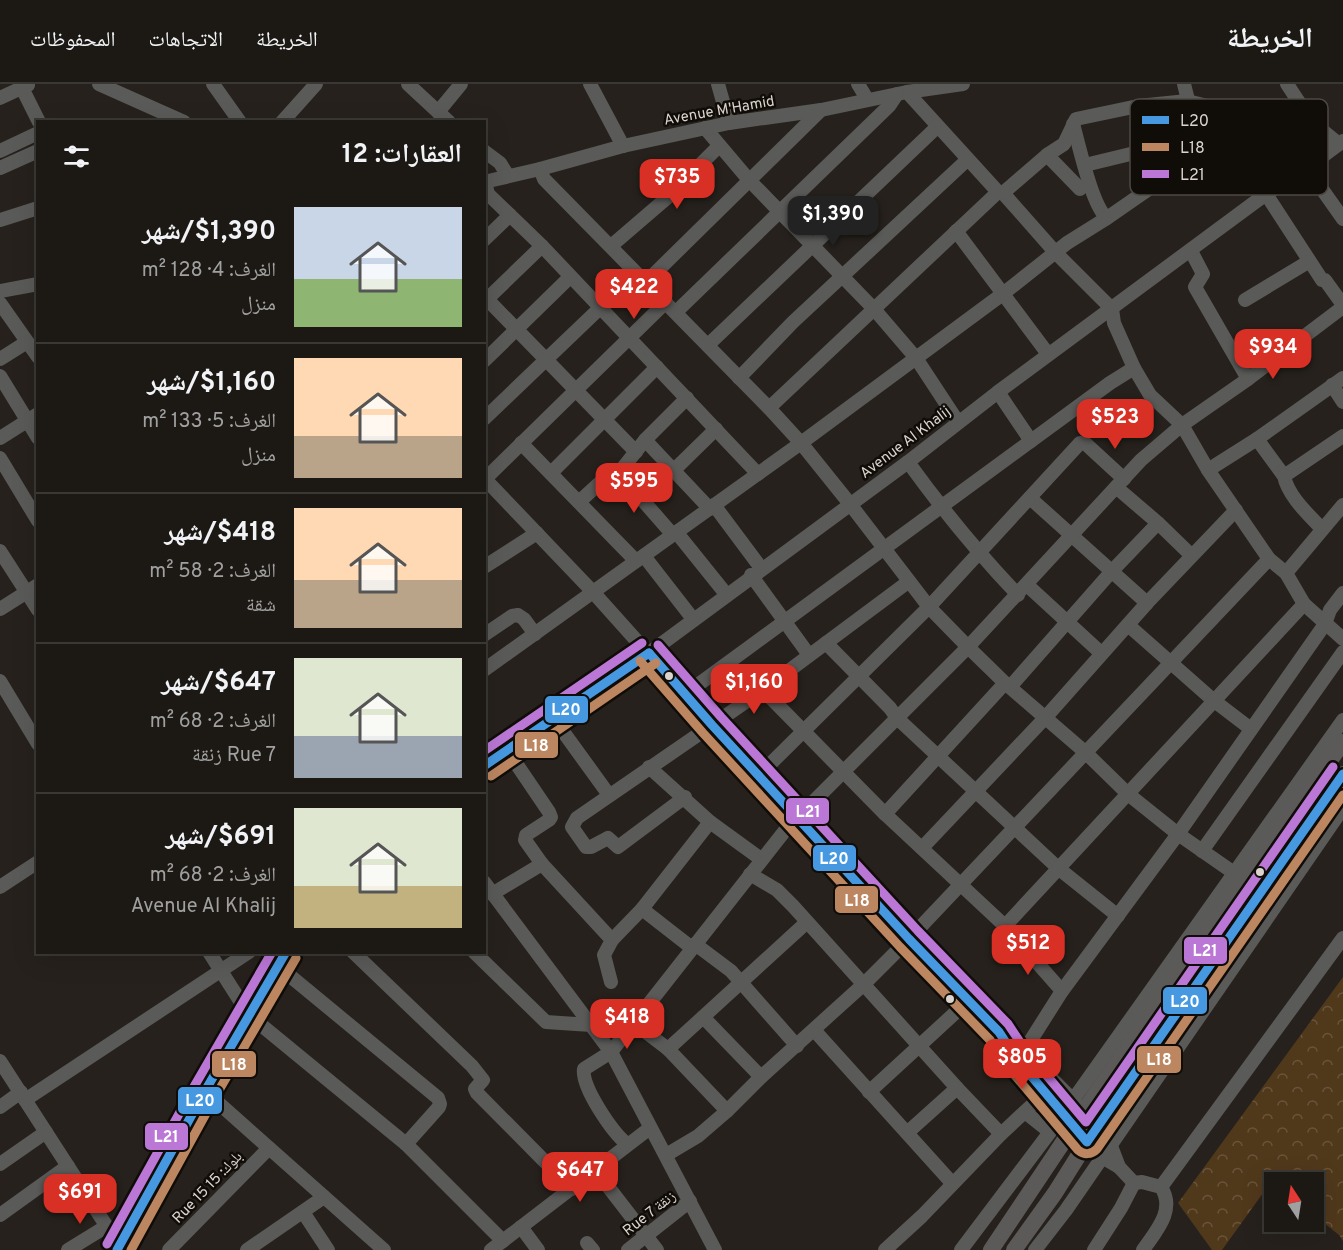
<!DOCTYPE html>
<html lang="ar">
<head>
<meta charset="utf-8">
<style>
	:root { --surface:#1c1915; --page:#292622; --text:#f1f3f6; --muted:#a0a0a0; --line:#3a3834; --accent:#d93025 }
	body { margin:0; font-family:Overpass,"Noto Naskh Arabic",sans-serif; background:var(--page); color:var(--text); direction:rtl; height:100vh; display:flex; flex-direction:column; font-size:22px; white-space:nowrap }
	* { box-sizing:border-box; margin:0 }
	p { font-size:20px; color:var(--muted) }
	.icon { flex:none; width:33px; height:33px; fill:none; stroke:currentColor; stroke-width:2; stroke-linecap:round; stroke-linejoin:round }
	.map { position:relative; flex:1; overflow:hidden; direction:ltr }
	.sheet { position:absolute; left:36px; top:36px; width:450px; height:834px; display:flex; flex-direction:column; background:var(--surface); border-radius:0px; box-shadow:0 6px 24px #0002,0 0 0 2px var(--line); direction:rtl }
	.sheet>* { flex:none }
	.needle { width:39px; rotate:348deg }
	.fabs { position:absolute; left:1264px; top:1088px; display:grid; gap:12px }
	.fabs a { display:grid; place-items:center; width:60px; height:60px; border-radius:0px; background:var(--surface); box-shadow:0 6px 24px #0002,0 0 0 2px var(--line); font-size:30px }
	.price { position:absolute; translate:-50% -51px; padding:0 14px; border-radius:12px; background:var(--accent); color:#fff; font-size:20px; line-height:39px; filter:drop-shadow(0 2px 3px #0008) }
	.price::after { content:''; position:absolute; left:50%; top:36px; width:18px; height:14px; margin-left:-9px; background:inherit; clip-path:polygon(0 0,100% 0,50% 100%) }
	.price.on { background:#222; color:#fff }
	ul { padding:0; list-style:none }
	li { display:flex; align-items:center; gap:18px; height:150px; padding:0 24px }
	li+li { border-top:2px solid var(--line) }
	li span { display:grid; place-items:center; flex:none; width:168px; height:120px; border-radius:0px; color:#555 }
	li>.icon { margin-inline-start:auto }
	span .icon { width:72px; height:72px; fill:#fffc; stroke-width:1 }
	li b { font-size:26px }
	h2 { display:flex; justify-content:space-between; align-items:center; height:72px; padding:0 24px; font-size:26px }
	header { display:flex; align-items:center; gap:36px; box-sizing:border-box; height:84px; padding:0 30px; background:var(--surface); border-bottom:2px solid var(--line) }
	header strong { font-size:28px }
	nav { display:flex; gap:33px; margin-inline-start:auto; font-size:21px }
	.map>svg:first-child { display:block }
	.park { fill:url(#park-crowns) }
	.lines { fill:none; stroke-linecap:round; stroke-linejoin:round }
	.minor { stroke:#5a5a59; stroke-width:14 }
	.major { stroke:#5c5a58; stroke-width:16 }
	.bus-1-casing { stroke:#100c07; stroke-width:14 }
	.bus-2-casing { stroke:#100c07; stroke-width:14 }
	.bus-3-casing { stroke:#100c07; stroke-width:14 }
	.bus-1 { stroke:#4699e1; stroke-width:9 }
	.bus-2 { stroke:#bb8660; stroke-width:9 }
	.bus-3 { stroke:#ba77d6; stroke-width:9 }
	.bus-dot { fill:#dbd4ce; stroke:#100c07; stroke-width:2 }
	.labels { text-anchor:middle; stroke-width:5; stroke-linejoin:round; paint-order:stroke }
	.street-label { font-size:15px; fill:#dbd4ce; stroke:#100c07 }
	.key { fill:#100c07; stroke:#4d4843; stroke-width:1.5 }
	.key-label { font-size:16px; fill:#dbd4ce }
	.line-badge { stroke:#100c07; stroke-width:2 }
	.badge-label { font-size:16px; text-anchor:middle; font-weight:bold; fill:#fff }
</style>
</head>
<body>
<header>
<strong>الخريطة</strong>
<nav><a>الخريطة</a><a>الاتجاهات</a><a>المحفوظات</a></nav>
</header>
<div class="map">
<svg width="1343" height="1166" viewBox="0 0 1343 1166">
	<defs>
		<pattern id="park-crowns" width="20" height="18" patternUnits="userSpaceOnUse" patternTransform="scale(1.5)"><rect width="20" height="18" fill="#50381b"/><path d="M2 6a3 3 0 1 1 6 0M12 15a3 3 0 1 1 6 0" fill="none" stroke="#69543b"/></pattern>
	</defs>
	<rect width="100%" height="100%" fill="#26211c"/>
	<polygon class="park" points="1343,893 1343,1157 1339,1151 1314,1131 1314,1098 1275,1098 1275,1101 1271,1098 1222,1166 1212,1166 1178,1119"/>
	<g class="lines">
		<g class="minor">
			<polyline points="99,0 184,38"/>
			<polyline points="213,0 240,38"/>
			<polyline points="408,0 449,38"/>
			<polyline points="590,0 623,62"/>
			<polyline points="718,0 729,39"/>
			<polyline points="858,0 867,15"/>
			<polyline points="1184,0 1201,68"/>
			<polyline points="1287,0 1304,26 1306,40"/>
			<polyline points="22,4 39,38"/>
			<polyline points="907,8 998,108 1003,109 1055,168 1112,225 1114,239 1134,284 1150,311 1182,341 1208,386 1269,475 1286,489 1304,520 1343,555"/>
			<polyline points="0,14 28,1"/>
			<polyline points="1138,22 1147,66 1159,98"/>
			<polyline points="438,28 461,0"/>
			<polyline points="1247,37 1289,95"/>
			<polyline points="282,38 316,0"/>
			<path d="M 1073,40 C 1079,61 1092,122 1107,134"/>
			<polyline points="705,44 749,96 874,225 916,274 958,338"/>
			<polyline points="0,67 38,49"/>
			<polyline points="484,67 500,79 508,92"/>
			<polyline points="1047,71 1080,105"/>
			<polyline points="1085,81 1147,66"/>
			<polyline points="0,84 38,67"/>
			<polyline points="1307,84 1343,135"/>
			<polyline points="540,85 544,95 769,324 801,359 850,420 929,523 968,563 1005,599 1085,668 1128,710 1178,750 1247,798"/>
			<polyline points="484,98 540,85 623,62 729,39 821,26 907,8 963,0"/>
			<polyline points="485,98 488,110 542,162 758,390"/>
			<polyline points="1003,109 1047,71 1064,60 1076,35 1138,22 1187,17 1249,32 1318,43 1339,60"/>
			<polyline points="1266,110 1322,196 1325,196 1343,221"/>
			<polyline points="0,136 38,124"/>
			<polyline points="956,147 1048,270"/>
			<polyline points="484,156 510,131"/>
			<polyline points="611,162 668,113 719,62"/>
			<polyline points="1191,167 1203,190 1195,203 1248,295"/>
			<polyline points="646,198 821,26"/>
			<polyline points="0,207 38,200"/>
			<polyline points="484,212 636,368"/>
			<polyline points="1245,216 1308,178"/>
			<polyline points="484,218 542,162"/>
			<polyline points="0,219 38,273"/>
			<polyline points="676,228 889,22 897,10"/>
			<polyline points="708,261 937,43"/>
			<polyline points="0,275 27,258"/>
			<polyline points="484,277 570,193"/>
			<polyline points="0,292 38,354"/>
			<polyline points="739,294 793,238 967,76"/>
			<polyline points="1332,301 1343,318"/>
			<polyline points="998,308 1031,357"/>
			<polyline points="769,324 998,108"/>
			<polyline points="484,335 600,224"/>
			<polyline points="0,354 38,330"/>
			<path d="M 1257,355 L 1284,392 C 1288,412 1308,430 1322,445"/>
			<polyline points="645,356 710,425"/>
			<polyline points="521,359 636,477"/>
			<polyline points="0,374 38,437"/>
			<path d="M 908,378 C 942,425 978,469 1018,511"/>
			<polyline points="1208,386 1257,355 1343,294"/>
			<polyline points="673,387 716,345"/>
			<polyline points="618,388 673,451"/>
			<polyline points="551,389 657,283"/>
			<polyline points="1284,392 1343,352"/>
			<polyline points="484,394 593,508 712,641 968,917 999,948 1024,967 1084,1027 1111,1062 1119,1083"/>
			<polyline points="485,395 666,218"/>
			<polyline points="1116,403 1158,439 1191,471"/>
			<polyline points="1030,414 1147,519"/>
			<polyline points="579,418 604,395 622,385 645,356 687,314"/>
			<polyline points="714,421 761,484"/>
			<polyline points="677,449 726,510"/>
			<polyline points="0,467 38,526"/>
			<polyline points="644,472 693,535"/>
			<polyline points="484,483 537,449"/>
			<polyline points="1286,489 1343,421"/>
			<polyline points="751,491 809,571"/>
			<polyline points="1027,501 1101,569"/>
			<polyline points="0,525 38,501"/>
			<polyline points="1128,541 1213,616 1251,645"/>
			<polyline points="484,551 512,532 518,531 524,535 535,550"/>
			<polyline points="826,559 890,624 897,634 1058,784 1118,832"/>
			<polyline points="484,586 801,359 1004,209 1067,159 1107,134 1247,37 1249,32"/>
			<polyline points="0,597 38,660"/>
			<polyline points="1010,603 1112,487 1158,439"/>
			<polyline points="763,606 885,730 1005,842 1062,907"/>
			<polyline points="684,611 1110,299 1134,284"/>
			<polyline points="554,635 609,711"/>
			<polyline points="507,666 549,728 551,733 549,736 526,751 525,756 542,780"/>
			<polyline points="484,682 649,569 908,378 998,308 1266,110 1307,84 1343,57"/>
			<polyline points="649,683 710,738 761,775"/>
			<polyline points="758,692 929,523 1080,359 1086,360 1124,395"/>
			<polyline points="685,713 618,763 608,754 591,763 586,763 572,743 577,734 763,606 908,498"/>
			<polyline points="885,730 1005,599"/>
			<polyline points="922,764 1045,634 1147,519 1236,426"/>
			<polyline points="1202,767 1343,568"/>
			<polyline points="750,790 777,806 793,822 957,1004 1001,1050"/>
			<polyline points="484,798 611,968 715,1166"/>
			<polyline points="0,803 38,778"/>
			<polyline points="492,810 542,780 612,856 604,871 611,898"/>
			<polyline points="642,825 692,864"/>
			<polyline points="1005,842 1304,520"/>
			<polyline points="612,856 642,825 710,738"/>
			<polyline points="695,860 731,887 797,962"/>
			<polyline points="209,868 249,931 406,1060 503,1157"/>
			<polyline points="353,868 472,982 483,996 475,1005 477,1009 572,1105"/>
			<polyline points="474,868 546,938 591,941"/>
			<polyline points="278,882 438,1014 440,1020 439,1023 406,1060"/>
			<polyline points="703,933 761,993"/>
			<polyline points="634,939 668,965 727,1027"/>
			<polyline points="814,946 952,1099"/>
			<polyline points="1005,957 1016,974 1087,1058 1102,1073 1119,1083 1134,1099"/>
			<polyline points="668,965 807,838"/>
			<polyline points="1024,967 1062,907 1178,750 1325,540 1330,526 1343,509"/>
			<polyline points="0,977 122,1166"/>
			<polyline points="205,1007 384,1166"/>
			<polyline points="869,1008 968,917"/>
			<polyline points="25,1016 249,868"/>
			<polyline points="1073,1016 1343,636"/>
			<polyline points="0,1023 21,1008"/>
			<polyline points="908,1048 957,1004"/>
			<path d="M 627,1060 C 613,1049 581,1003 584,985 L 611,968 L 787,744 L 968,563 L 1141,376 L 1182,341 L 1248,295 L 1343,223"/>
			<polyline points="666,1071 698,1052 727,1027 761,993 864,900 909,855 1269,475"/>
			<polyline points="0,1080 46,1048"/>
			<polyline points="596,1087 657,1166"/>
			<path d="M 1134,1099 L 1142,1098 L 1161,1103 C 1176,1126 1156,1147 1143,1166"/>
			<polyline points="1161,1103 1343,854"/>
			<polyline points="303,1128 328,1166"/>
			<polyline points="0,1131 68,1082"/>
			<polyline points="521,1143 538,1166"/>
			<polyline points="587,1159 593,1166"/>
			<polyline points="68,1166 107,1142"/>
			<polyline points="117,1166 205,1007 286,868"/>
			<polyline points="169,1166 269,1064"/>
			<polyline points="247,1166 324,1113"/>
			<polyline points="491,1166 650,1044"/>
			<polyline points="628,1166 690,1117"/>
			<polyline points="885,1166 922,1132 1001,1050 1045,1009"/>
			<polyline points="961,1166 1050,1048 1025,1028"/>
			<polyline points="1035,1166 1066,1126 1343,724"/>
			<polyline points="1094,1166 1121,1124 1134,1099"/>
		</g>
		<g class="major">
			<polyline points="991,1166 1098,1006 1343,658"/>
			<polyline points="1014,1166 1055,1109 1087,1058 1343,690"/>
		</g>
		<defs>
			<g id="bus-1">
				<polyline points="649,569 712,641 909,855 999,948 1016,974 1087,1058 1343,690"/>
				<polyline points="484,682 649,569"/>
				<polyline points="117,1166 205,1007 286,868"/>
			</g>
			<g id="bus-2">
				<path d="M 640,577 L 703,649 L 900,863 L 990,956 L 1007,982 L 1078,1066 C 1084,1071 1091,1071 1097,1065 L 1343,711"/>
				<polyline points="491,692 656,579"/>
				<polyline points="131,1166 215,1013 296,874"/>
			</g>
			<g id="bus-3">
				<polyline points="658,561 721,633 918,847 1008,940 1026,967 1086,1038 1333,683"/>
				<polyline points="484,667 642,559"/>
				<polyline points="107,1160 195,1001 272,868"/>
			</g>
		</defs>
		<use href="#bus-1" class="bus-1-casing"/>
		<use href="#bus-2" class="bus-2-casing"/>
		<use href="#bus-3" class="bus-3-casing"/>
		<use href="#bus-1" class="bus-1"/>
		<use href="#bus-2" class="bus-2"/>
		<use href="#bus-3" class="bus-3"/>
	</g>
	<g class="bus-dot">
		<circle cx="669" cy="592" r="5"/>
		<circle cx="1260" cy="788" r="5"/>
		<circle cx="950" cy="915" r="5"/>
	</g>
	<g class="labels">
		<g class="street-label">
			<text transform="translate(719 26) rotate(-10)" y="5">Avenue M'Hamid</text>
			<text transform="translate(905 358) rotate(-37)" y="5">Avenue Al Khalij</text>
			<text transform="translate(207 1103) rotate(-46)" y="5">Rue 15 بلوك: 15</text>
			<text transform="translate(649 1129) rotate(-38)" y="5">Rue 7 زنقة</text>
		</g>
	</g>
	<rect x="1130" y="15" width="198" height="96" rx="9" class="key"/>
	<rect x="1142" y="32" width="27" height="8" fill="#4699e1"/>
	<rect x="1142" y="59" width="27" height="8" fill="#bb8660"/>
	<rect x="1142" y="86" width="27" height="8" fill="#ba77d6"/>
	<g class="key-label">
		<text x="1180" y="42">L20</text>
		<text x="1180" y="69">L18</text>
		<text x="1180" y="96">L21</text>
	</g>
	<g class="line-badge">
		<rect x="544" y="611" width="45" height="29" rx="6" fill="#4699e1"/>
		<rect x="514" y="647" width="45" height="28" rx="6" fill="#bb8660"/>
		<rect x="785" y="713" width="45" height="28" rx="6" fill="#ba77d6"/>
		<rect x="812" y="760" width="45" height="28" rx="6" fill="#4699e1"/>
		<rect x="834" y="801" width="45" height="29" rx="6" fill="#bb8660"/>
		<rect x="1183" y="852" width="45" height="29" rx="6" fill="#ba77d6"/>
		<rect x="1162" y="902" width="46" height="29" rx="6" fill="#4699e1"/>
		<rect x="1136" y="961" width="46" height="29" rx="6" fill="#bb8660"/>
		<rect x="211" y="966" width="46" height="28" rx="6" fill="#bb8660"/>
		<rect x="177" y="1002" width="46" height="29" rx="6" fill="#4699e1"/>
		<rect x="144" y="1038" width="45" height="29" rx="6" fill="#ba77d6"/>
	</g>
	<g class="badge-label">
		<text x="566" y="631">L20</text>
		<text x="536" y="667">L18</text>
		<text x="808" y="733">L21</text>
		<text x="834" y="780">L20</text>
		<text x="857" y="822">L18</text>
		<text x="1205" y="872">L21</text>
		<text x="1185" y="923">L20</text>
		<text x="1159" y="981">L18</text>
		<text x="234" y="986">L18</text>
		<text x="200" y="1022">L20</text>
		<text x="166" y="1058">L21</text>
	</g>
</svg>
<div class="fabs">
<a><svg class="needle" viewBox="-14 -14 28 28"><path d="M0-13l5 13h-10z" fill="#e53935"/><path d="M0 13l5-13h-10z" fill="#a0a0a0"/></svg></a>
</div>
<b class="price" style="left:677px;top:126px">$735</b>
<b class="price on" style="left:833px;top:163px">$1,390</b>
<b class="price" style="left:634px;top:236px">$422</b>
<b class="price" style="left:1273px;top:296px">$934</b>
<b class="price" style="left:1115px;top:366px">$523</b>
<b class="price" style="left:634px;top:430px">$595</b>
<b class="price" style="left:754px;top:631px">$1,160</b>
<b class="price" style="left:1028px;top:892px">$512</b>
<b class="price" style="left:627px;top:966px">$418</b>
<b class="price" style="left:1022px;top:1006px">$805</b>
<b class="price" style="left:580px;top:1119px">$647</b>
<b class="price" style="left:80px;top:1141px">$691</b>
<section class="sheet">
<h2>العقارات: 12<svg class="icon" aria-label="filters" viewBox="0 0 24 24"><path d="M4 7h16M4 17h16"/><circle cx="9" cy="7" r="2"/><circle cx="15" cy="17" r="2"/></svg></h2>
<ul>
<li><span style="background:linear-gradient(#c9d6e8 60%,#8fb573 0)"><svg class="icon" aria-label="home" viewBox="0 0 24 24"><path d="M3 11l9-7 9 7M6 9v11h12V9"/></svg></span><div><b>$1,390/شهر</b><p>الغرف: 4 · 128 m²</p><p>منزل</p></div></li>
<li><span style="background:linear-gradient(#ffd9b3 65%,#b9a48a 0)"><svg class="icon" aria-label="home" viewBox="0 0 24 24"><path d="M3 11l9-7 9 7M6 9v11h12V9"/></svg></span><div><b>$1,160/شهر</b><p>الغرف: 5 · 133 m²</p><p>منزل</p></div></li>
<li><span style="background:linear-gradient(#ffd9b3 60%,#b9a48a 0)"><svg class="icon" aria-label="home" viewBox="0 0 24 24"><path d="M3 11l9-7 9 7M6 9v11h12V9"/></svg></span><div><b>$418/شهر</b><p>الغرف: 2 · 58 m²</p><p>شقة</p></div></li>
<li><span style="background:linear-gradient(#dfe7d0 65%,#9aa5b1 0)"><svg class="icon" aria-label="home" viewBox="0 0 24 24"><path d="M3 11l9-7 9 7M6 9v11h12V9"/></svg></span><div><b>$647/شهر</b><p>الغرف: 2 · 68 m²</p><p>Rue 7 زنقة</p></div></li>
<li><span style="background:linear-gradient(#dfe7d0 65%,#c2b280 0)"><svg class="icon" aria-label="home" viewBox="0 0 24 24"><path d="M3 11l9-7 9 7M6 9v11h12V9"/></svg></span><div><b>$691/شهر</b><p>الغرف: 2 · 68 m²</p><p>Avenue Al Khalij</p></div></li>
</ul>
</section>
</div>
</body>
</html>
